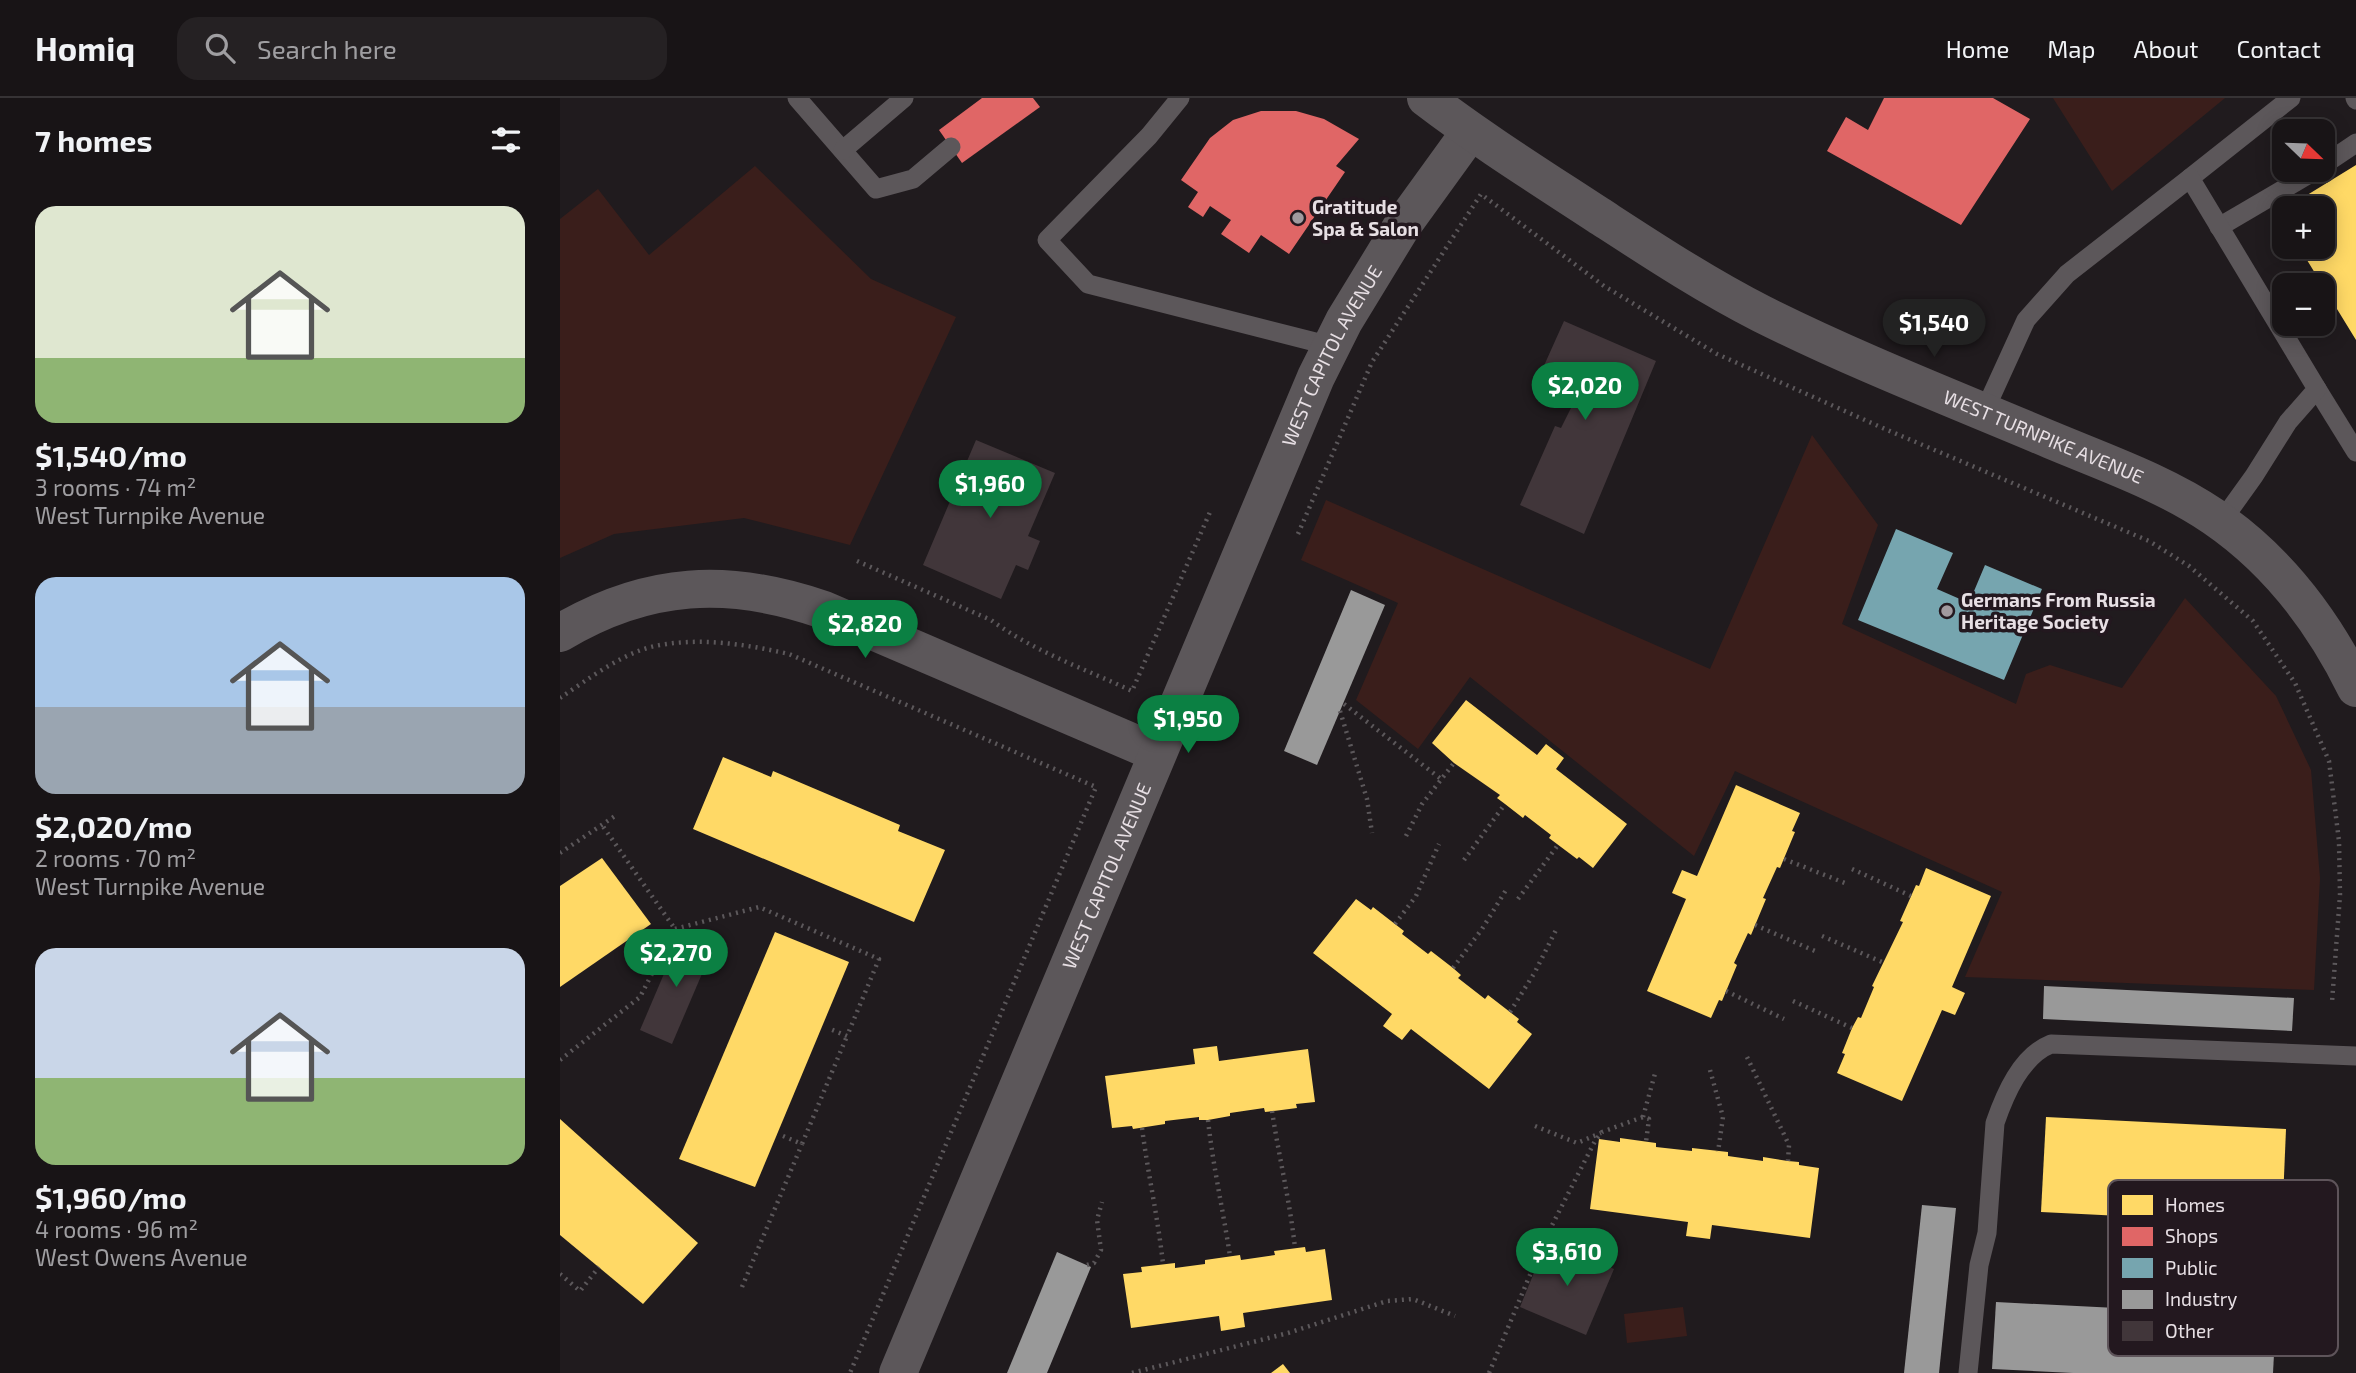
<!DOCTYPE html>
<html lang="en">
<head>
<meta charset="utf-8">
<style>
	:root { --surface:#181416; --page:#252123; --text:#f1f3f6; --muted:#9f9ea1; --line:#363335; --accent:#0b8043 }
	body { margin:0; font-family:"Exo 2",sans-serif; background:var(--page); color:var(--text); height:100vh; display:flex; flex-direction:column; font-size:26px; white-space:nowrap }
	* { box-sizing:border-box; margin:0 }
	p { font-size:23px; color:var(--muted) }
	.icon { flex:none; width:38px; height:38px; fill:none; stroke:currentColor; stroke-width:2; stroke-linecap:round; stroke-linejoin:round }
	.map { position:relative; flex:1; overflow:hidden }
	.drawer { display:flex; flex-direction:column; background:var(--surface); width:560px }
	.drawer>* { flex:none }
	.needle { width:46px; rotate:113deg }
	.buttons { position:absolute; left:1712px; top:21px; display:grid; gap:14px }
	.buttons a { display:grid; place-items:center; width:63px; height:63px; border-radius:14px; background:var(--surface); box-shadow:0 4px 18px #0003,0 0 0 2px var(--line); font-size:35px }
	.price { position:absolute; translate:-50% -60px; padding:0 16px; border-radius:24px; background:var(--accent); color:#fff; font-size:23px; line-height:46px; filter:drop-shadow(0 2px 4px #0008) }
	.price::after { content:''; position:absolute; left:50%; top:42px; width:21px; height:16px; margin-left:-10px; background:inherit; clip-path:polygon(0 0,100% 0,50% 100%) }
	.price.on { background:#222; color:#fff }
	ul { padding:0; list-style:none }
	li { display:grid; align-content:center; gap:14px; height:371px; padding:0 35px }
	li span { display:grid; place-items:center; height:217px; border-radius:21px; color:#555 }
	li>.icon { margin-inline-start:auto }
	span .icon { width:126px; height:126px; fill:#fffc; stroke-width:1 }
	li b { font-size:30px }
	h2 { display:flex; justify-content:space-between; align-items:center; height:84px; padding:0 35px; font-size:30px }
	header { display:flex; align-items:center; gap:42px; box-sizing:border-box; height:98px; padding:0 35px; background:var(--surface); border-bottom:2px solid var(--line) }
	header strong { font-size:33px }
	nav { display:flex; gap:38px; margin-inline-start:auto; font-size:24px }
	.search { width:490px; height:63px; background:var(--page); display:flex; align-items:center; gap:18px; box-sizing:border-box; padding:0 24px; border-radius:21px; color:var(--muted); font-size:26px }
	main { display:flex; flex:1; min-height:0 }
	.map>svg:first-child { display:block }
	.green { fill:#3a1e1b }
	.homes { fill:#ffd966 }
	.shops { fill:#e06666 }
	.public { fill:#76a5af }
	.industry { fill:#999 }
	.building { fill:#41363a }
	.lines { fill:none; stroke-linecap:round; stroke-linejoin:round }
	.path { stroke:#5c585b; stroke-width:4.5; stroke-dasharray:2 5; stroke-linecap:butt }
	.service { stroke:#5c575a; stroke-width:19 }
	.minor { stroke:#5c575a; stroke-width:38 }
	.tertiary { stroke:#5c575a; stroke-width:38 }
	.poi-dot { fill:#a19a9f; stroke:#23181f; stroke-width:2.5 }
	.labels { text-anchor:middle; stroke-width:7; stroke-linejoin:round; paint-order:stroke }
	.poi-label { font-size:19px; font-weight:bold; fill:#e7dfe4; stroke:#23181f; text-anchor:start }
	.street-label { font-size:19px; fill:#e7dfe4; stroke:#23181f }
	.key { fill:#23181f; stroke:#5e545a; stroke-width:2 }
	.key-label { font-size:19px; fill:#e7dfe4 }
</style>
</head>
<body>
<header>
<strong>Homiq</strong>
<div class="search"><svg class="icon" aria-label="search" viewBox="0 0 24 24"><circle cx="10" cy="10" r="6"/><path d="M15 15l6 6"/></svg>Search here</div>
<nav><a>Home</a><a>Map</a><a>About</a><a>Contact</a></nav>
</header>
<main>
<section class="drawer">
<h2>7 homes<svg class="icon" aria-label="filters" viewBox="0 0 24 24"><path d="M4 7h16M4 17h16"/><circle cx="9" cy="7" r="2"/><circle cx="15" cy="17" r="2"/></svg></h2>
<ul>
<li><span style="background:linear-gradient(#dfe7d0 70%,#8fb573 0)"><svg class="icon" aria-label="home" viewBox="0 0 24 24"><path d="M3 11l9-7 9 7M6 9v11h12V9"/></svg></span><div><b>$1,540/mo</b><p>3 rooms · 74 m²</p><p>West Turnpike Avenue</p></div></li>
<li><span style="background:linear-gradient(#a9c7e8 60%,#9aa5b1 0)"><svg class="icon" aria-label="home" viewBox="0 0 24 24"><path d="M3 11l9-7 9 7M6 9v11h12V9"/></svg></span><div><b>$2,020/mo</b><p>2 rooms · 70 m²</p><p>West Turnpike Avenue</p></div></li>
<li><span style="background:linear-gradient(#c9d6e8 60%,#8fb573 0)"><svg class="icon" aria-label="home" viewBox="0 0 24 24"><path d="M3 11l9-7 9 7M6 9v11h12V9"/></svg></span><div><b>$1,960/mo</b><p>4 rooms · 96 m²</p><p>West Owens Avenue</p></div></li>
</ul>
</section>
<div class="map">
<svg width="1796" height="1275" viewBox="0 0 1796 1275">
	<rect width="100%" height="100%" fill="#201b1e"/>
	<g class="green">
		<polygon points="1493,0 1665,0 1552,93"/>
		<polygon points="195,68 311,181 396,219 290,447 184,420 54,436 0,460 0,121 38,91 89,157"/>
		<polygon points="1252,337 1318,427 1282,526 1456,606 1466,576 1490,567 1562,590 1625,500 1716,598 1751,672 1760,780 1754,892 1405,879 1442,794 1175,673 1134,758 910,579 858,651 796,602 838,505 741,462 766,402 1150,571"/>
		<polygon points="1123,1209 1127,1238 1067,1245 1064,1216"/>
	</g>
	<g class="homes">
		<polygon points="1796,67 1796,242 1739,149 1762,149 1762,110 1726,110"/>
		<polygon points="906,602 977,657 986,646 1004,660 996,671 1067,726 1033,770 1019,759 1017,761 989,740 991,737 965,717 963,720 945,706 937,700 940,697 894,665 872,645"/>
		<polygon points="163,659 211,679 213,673 340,727 338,733 385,752 354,824 133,731"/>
		<polygon points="1176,687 1240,715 1232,733 1235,734 1220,770 1217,769 1203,800 1206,801 1191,837 1188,835 1174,865 1177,867 1162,903 1159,902 1151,920 1087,893 1126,801 1112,795 1122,772 1137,778"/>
		<polygon points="42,760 91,826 0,889 0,788"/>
		<polygon points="1366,770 1431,798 1392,889 1405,895 1395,917 1382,912 1342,1003 1277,975 1285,956 1282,955 1292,930 1298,919 1301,920 1314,889 1312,888 1343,824 1340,823 1356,787 1359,788"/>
		<polygon points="796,801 811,812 813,809 844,833 842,836 868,856 871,853 893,870 901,877 898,880 925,901 928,897 959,921 957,924 972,936 929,991 851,931 842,942 823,928 832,916 753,855"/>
		<polygon points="215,834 289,864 195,1089 119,1061"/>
		<polygon points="657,948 659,963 748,951 755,1004 736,1006 737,1010 705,1014 704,1010 670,1015 670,1018 648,1022 639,1022 639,1019 605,1023 605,1026 573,1031 572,1028 552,1030 545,978 635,966 633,951"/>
		<polygon points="1486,1019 1726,1031 1722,1126 1481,1114"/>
		<polygon points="0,1021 138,1145 83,1206 0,1137"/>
		<polygon points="1060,1040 1096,1045 1096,1049 1132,1053 1132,1050 1168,1054 1168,1058 1203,1063 1203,1059 1228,1063 1239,1064 1239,1067 1259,1070 1250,1140 1152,1127 1150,1141 1126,1138 1128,1124 1030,1111 1039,1041 1060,1044"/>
		<polygon points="745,1149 746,1154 765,1151 772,1202 683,1215 685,1229 661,1233 659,1218 571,1230 563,1176 582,1174 581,1169 615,1165 615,1170 645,1166 645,1162 680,1157 681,1162 715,1157 714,1153"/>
		<polygon points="723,1266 730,1275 711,1275"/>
	</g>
	<g class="shops">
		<polygon points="422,0 473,0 480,9 402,65 379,32"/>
		<polygon points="1324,0 1433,0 1470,21 1401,127 1267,53 1286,19 1308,32"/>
		<polygon points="701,13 736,13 764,21 799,41 776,68 785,74 729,156 701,137 689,155 661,136 671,122 650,108 643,119 628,109 638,94 621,82 650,40 673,22"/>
	</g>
	<polygon class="public" points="1336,431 1393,455 1377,491 1409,505 1425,467 1482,491 1444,582 1298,522"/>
	<g class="industry">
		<polygon points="791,492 825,507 757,667 724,653"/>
		<polygon points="1484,888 1734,900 1732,933 1483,921"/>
		<polygon points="1362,1107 1396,1110 1379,1275 1344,1275"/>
		<polygon points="497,1154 531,1169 487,1275 447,1275"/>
		<polygon points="1436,1204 1716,1218 1713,1275 1513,1275 1432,1271"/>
	</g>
	<g class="building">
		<polygon points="1004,223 1096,263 1024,436 960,407 995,328 1001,330 1012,308 974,290"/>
		<polygon points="416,342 495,375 468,438 480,443 468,472 456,467 441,501 363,467"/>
		<polygon points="121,836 153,850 112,946 80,932"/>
		<polygon points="987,1143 1054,1171 1026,1237 960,1209"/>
	</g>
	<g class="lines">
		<g class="path">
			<polyline points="738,436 812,264 921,96 1044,188 1157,256 1325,331 1589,443 1629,468 1693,523 1735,585 1769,663 1779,743 1780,797 1772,904"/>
			<path d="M 297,463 L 431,522 C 473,553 525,571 572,593 L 650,414"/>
			<path d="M 0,600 C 27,582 62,555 95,548 C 139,539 185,546 229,556 L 536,689 L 290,1275"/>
			<polyline points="784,606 881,681"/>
			<polyline points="780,613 807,701 812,735"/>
			<polyline points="846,738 862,706 894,665"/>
			<polyline points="0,755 55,718"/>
			<polyline points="1224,761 1285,785"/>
			<polyline points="904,762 945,706"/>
			<polyline points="1292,771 1351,798"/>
			<polyline points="958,801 998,747"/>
			<polyline points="835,826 856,798 879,746"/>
			<polyline points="1195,827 1255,853"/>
			<polyline points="115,831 199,809 319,861 287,938 270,931"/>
			<polyline points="1262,838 1322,864"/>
			<polyline points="893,870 922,831 946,792"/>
			<polyline points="1166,893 1224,921"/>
			<polyline points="1233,903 1292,930"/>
			<polyline points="950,914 975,874 997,830"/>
			<polyline points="1187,959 1229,1047 1228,1063"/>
			<polyline points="0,962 80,899 115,831 42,727"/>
			<polyline points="1150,972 1163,1019 1158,1054"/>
			<path d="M 712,1013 C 719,1059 730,1104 735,1150"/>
			<polyline points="1083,1019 1096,972"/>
			<path d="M 648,1022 C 653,1068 663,1112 670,1158"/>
			<polyline points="975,1028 1017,1045 1041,1035"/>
			<path d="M 582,1030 C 588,1076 598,1120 603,1166"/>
			<polyline points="223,1038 242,1046 287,938"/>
			<polyline points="527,1167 534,1165 541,1152 537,1122 542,1104"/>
			<polyline points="0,1176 20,1193 39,1169"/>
			<polyline points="182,1189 242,1046"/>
			<polyline points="572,1275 728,1235 827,1203 853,1201 895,1218"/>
			<polyline points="929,1275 985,1141 1035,1043 1042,1034 1083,1019 1089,1021 1086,1044"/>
		</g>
		<g class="service">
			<polyline points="237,0 316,91 353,81 391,49"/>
			<polyline points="620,0 589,38 487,142 528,186 771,248"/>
			<polyline points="1795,0 1796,2"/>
			<polyline points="283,52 344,0"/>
			<polyline points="1762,68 1796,45"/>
			<polyline points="1630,80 1731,0"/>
			<polyline points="1659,129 1756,72"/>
			<polyline points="1757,291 1796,354"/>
			<polyline points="1424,314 1466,222 1507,176 1630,80 1757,291 1728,324 1694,378 1661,424"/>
			<path d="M 1408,1275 L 1419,1167 L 1427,1135 L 1435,1025 C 1445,996 1461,958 1491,946 L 1796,958"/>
		</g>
		<g class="minor">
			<path d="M 0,535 C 87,483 169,479 264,512 L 597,655"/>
			<path id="s1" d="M 338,1275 L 756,279 L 784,223 L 842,128 L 910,34"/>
		</g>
		<path class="tertiary" id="s2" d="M 866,0 C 921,42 980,79 1038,117 C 1092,152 1145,187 1202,216 C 1296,263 1394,301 1491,342 C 1546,365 1604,385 1654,419 C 1717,462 1763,523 1796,590"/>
	</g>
	<g class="poi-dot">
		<circle cx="738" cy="120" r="7"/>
		<circle cx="1387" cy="513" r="7"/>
	</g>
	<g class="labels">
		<g class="poi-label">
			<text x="752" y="116">Gratitude<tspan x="752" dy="22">Spa &amp; Salon</tspan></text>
			<text x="1401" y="509">Germans From Russia<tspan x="1401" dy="22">Heritage Society</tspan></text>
		</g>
		<g class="street-label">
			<text dy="7" stroke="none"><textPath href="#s1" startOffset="1106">WEST CAPITOL AVENUE</textPath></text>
			<text dy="7" stroke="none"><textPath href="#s2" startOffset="707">WEST TURNPIKE AVENUE</textPath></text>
			<text dy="7" stroke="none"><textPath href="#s1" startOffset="539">WEST CAPITOL AVENUE</textPath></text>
		</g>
	</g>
	<rect x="1548" y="1082" width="230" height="176" rx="10" class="key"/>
	<rect x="1562" y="1097" width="31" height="20" fill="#ffd966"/>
	<rect x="1562" y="1129" width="31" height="19" fill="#e06666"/>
	<rect x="1562" y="1160" width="31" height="20" fill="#76a5af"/>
	<rect x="1562" y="1192" width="31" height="19" fill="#999"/>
	<rect x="1562" y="1223" width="31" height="20" fill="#41363a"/>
	<g class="key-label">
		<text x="1605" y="1114">Homes</text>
		<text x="1605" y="1145">Shops</text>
		<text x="1605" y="1177">Public</text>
		<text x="1605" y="1208">Industry</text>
		<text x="1605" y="1240">Other</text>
	</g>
</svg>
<div class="buttons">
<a><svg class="needle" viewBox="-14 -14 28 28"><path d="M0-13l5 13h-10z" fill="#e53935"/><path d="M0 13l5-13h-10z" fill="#9f9ea1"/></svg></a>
<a>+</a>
<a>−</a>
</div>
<b class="price on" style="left:1374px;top:261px">$1,540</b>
<b class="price" style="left:1025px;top:324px">$2,020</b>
<b class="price" style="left:430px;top:422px">$1,960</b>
<b class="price" style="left:305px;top:562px">$2,820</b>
<b class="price" style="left:628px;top:657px">$1,950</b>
<b class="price" style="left:116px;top:891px">$2,270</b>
<b class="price" style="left:1007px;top:1190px">$3,610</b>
</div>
</main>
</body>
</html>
